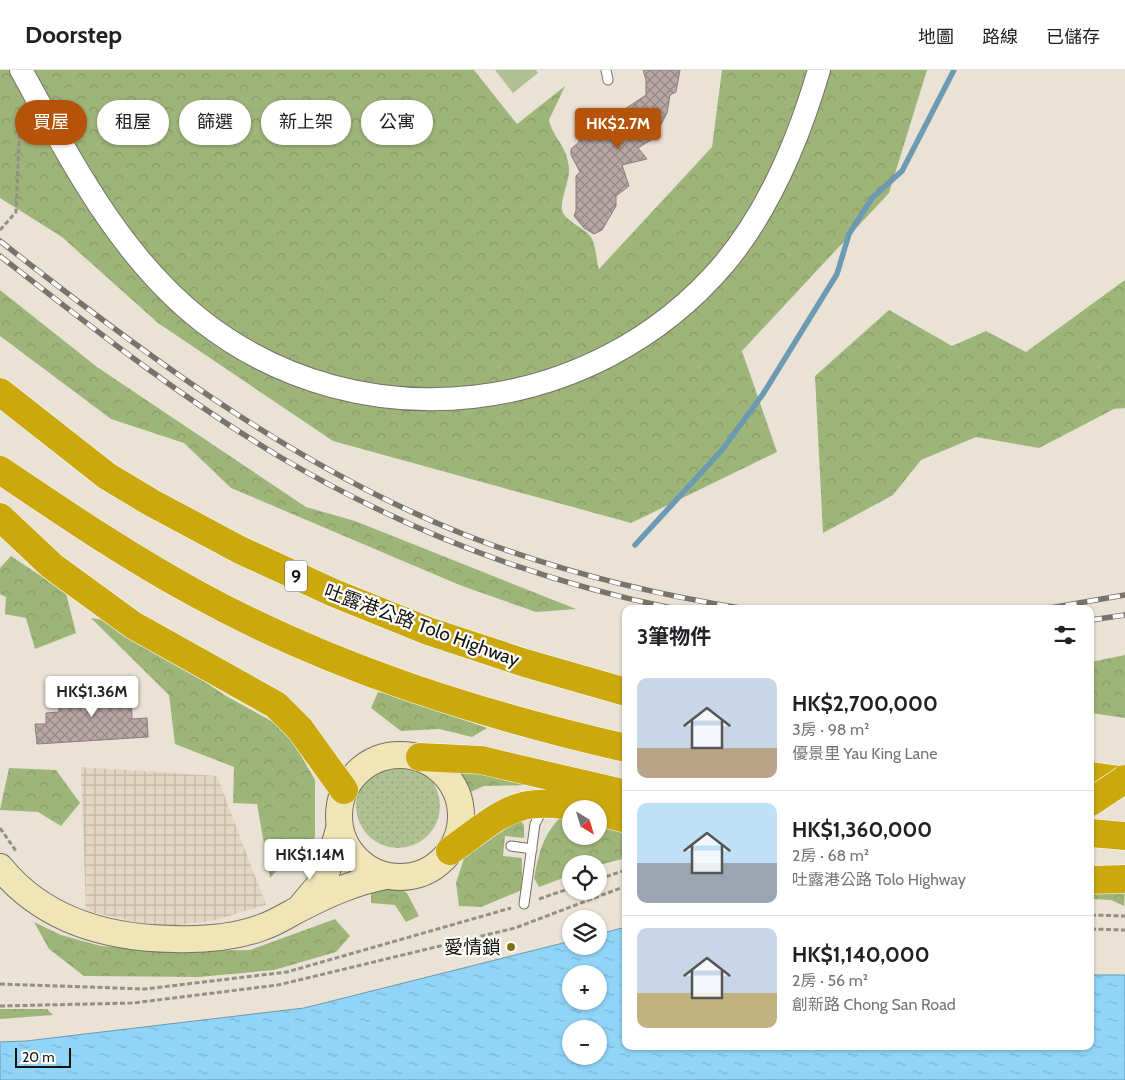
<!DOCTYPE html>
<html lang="zh-TW">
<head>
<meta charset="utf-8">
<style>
	:root { --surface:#fff; --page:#f6f6f6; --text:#202124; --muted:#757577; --line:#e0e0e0; --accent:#b45309 }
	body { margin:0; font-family:Cabin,"Noto Sans TC",sans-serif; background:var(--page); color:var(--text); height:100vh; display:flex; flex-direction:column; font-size:19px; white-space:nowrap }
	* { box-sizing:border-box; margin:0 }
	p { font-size:16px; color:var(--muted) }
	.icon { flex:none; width:28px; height:28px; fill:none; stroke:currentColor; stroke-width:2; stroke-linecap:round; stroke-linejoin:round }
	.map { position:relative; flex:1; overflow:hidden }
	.panel { position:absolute; left:622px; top:535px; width:472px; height:445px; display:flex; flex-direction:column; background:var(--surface); border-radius:10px; box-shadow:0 1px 4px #0004 }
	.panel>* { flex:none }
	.top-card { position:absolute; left:15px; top:30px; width:475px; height:45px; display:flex; gap:10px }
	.needle { width:32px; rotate:142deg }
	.buttons { position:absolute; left:562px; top:730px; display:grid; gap:10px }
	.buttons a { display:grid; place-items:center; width:45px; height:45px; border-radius:50%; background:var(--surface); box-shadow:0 1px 4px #0004; font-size:25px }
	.scale { position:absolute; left:15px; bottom:12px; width:56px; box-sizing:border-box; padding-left:5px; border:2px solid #16130e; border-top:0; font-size:14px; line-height:18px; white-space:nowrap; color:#16130e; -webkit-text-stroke:4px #fff; paint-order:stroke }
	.price { position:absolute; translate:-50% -42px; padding:0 11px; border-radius:5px; background:#fff; color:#222; font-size:16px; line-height:32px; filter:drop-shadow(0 1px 2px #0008) }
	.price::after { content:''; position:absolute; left:50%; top:30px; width:15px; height:11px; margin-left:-8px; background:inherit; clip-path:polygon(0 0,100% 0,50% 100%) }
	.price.active { background:var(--accent); color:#fff }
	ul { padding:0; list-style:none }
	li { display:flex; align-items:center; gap:15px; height:125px; padding:0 15px }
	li+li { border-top:1px solid var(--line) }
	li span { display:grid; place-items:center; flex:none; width:140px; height:100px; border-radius:10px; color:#555 }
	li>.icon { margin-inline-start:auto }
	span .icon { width:60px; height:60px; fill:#fffc; stroke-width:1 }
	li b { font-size:21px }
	h2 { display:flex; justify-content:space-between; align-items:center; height:60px; padding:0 15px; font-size:21px }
	.pill { padding:0 18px; border-radius:22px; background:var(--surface); box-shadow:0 1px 4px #0004; font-size:18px; line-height:45px }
	.pill.active { background:var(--accent); color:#fff }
	header { display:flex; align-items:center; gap:30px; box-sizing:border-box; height:70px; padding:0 25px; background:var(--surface); border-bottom:1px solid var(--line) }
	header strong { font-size:24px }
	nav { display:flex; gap:28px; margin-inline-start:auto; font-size:18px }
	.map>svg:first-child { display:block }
	.industrial { fill:url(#industrial-grid) }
	.green { fill:url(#green-dots) }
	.forest { fill:url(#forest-crowns) }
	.pitch { fill:#afc192 }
	.water { fill:url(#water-ripples); stroke:#6b9ab2; fill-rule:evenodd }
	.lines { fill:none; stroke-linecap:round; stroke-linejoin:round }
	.stream { stroke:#6b9ab2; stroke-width:5.5 }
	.building { fill:url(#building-cross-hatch); stroke:#8d7d7c }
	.service-casing { stroke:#777064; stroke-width:11 }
	.tertiary-casing { stroke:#777064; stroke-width:24 }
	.secondary-casing { stroke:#777064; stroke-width:28 }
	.motorway-casing { stroke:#fff; stroke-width:29 }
	.path { stroke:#958f85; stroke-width:3; stroke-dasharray:5 2.5; stroke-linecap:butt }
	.service { stroke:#fff; stroke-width:9 }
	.tertiary { stroke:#fff; stroke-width:22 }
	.secondary { stroke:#efe5b7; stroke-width:26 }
	.motorway { stroke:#cba80e; stroke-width:28 }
	.rail-casing { stroke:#79746b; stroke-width:5.5 }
	.rail { stroke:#fff; stroke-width:4; stroke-dasharray:11; stroke-linecap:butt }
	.motorway-bridge-casing { stroke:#fff; stroke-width:29; stroke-linecap:butt }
	.motorway-bridge { stroke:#cba80e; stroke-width:28 }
	.poi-dot { fill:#7c7214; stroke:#fff; stroke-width:2 }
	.labels { text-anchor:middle; stroke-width:4.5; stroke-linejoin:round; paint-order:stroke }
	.shield { fill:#fff; stroke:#5c5a56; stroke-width:1 }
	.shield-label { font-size:18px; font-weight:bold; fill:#16130e }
	.street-label { font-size:19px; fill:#16130e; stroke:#fff }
	.poi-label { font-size:19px; fill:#16130e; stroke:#fff; text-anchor:end }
</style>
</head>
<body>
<header>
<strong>Doorstep</strong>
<nav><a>地圖</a><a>路線</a><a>已儲存</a></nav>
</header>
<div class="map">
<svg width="1125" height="1010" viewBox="0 0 1125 1010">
	<defs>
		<pattern id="industrial-grid" width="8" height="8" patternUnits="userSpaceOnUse" patternTransform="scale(1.25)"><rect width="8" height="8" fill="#e3d7c3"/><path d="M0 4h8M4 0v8" fill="none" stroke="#c2b8a6"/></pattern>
		<pattern id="green-dots" width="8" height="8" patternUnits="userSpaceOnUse" patternTransform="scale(1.25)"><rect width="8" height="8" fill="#afc192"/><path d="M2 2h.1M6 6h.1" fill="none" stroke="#96a57d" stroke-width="1.8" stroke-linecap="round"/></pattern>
		<pattern id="forest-crowns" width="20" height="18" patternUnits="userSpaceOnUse" patternTransform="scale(1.25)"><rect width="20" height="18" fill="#9eb57a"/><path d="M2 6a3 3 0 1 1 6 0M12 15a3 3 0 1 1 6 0" fill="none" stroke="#879b68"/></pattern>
		<pattern id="water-ripples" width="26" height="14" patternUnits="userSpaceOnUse" patternTransform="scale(1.25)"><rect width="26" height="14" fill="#90d4f8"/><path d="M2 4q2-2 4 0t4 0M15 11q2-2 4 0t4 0" fill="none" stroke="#7bb5d3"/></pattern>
		<pattern id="building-cross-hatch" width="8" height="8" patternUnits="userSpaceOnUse" patternTransform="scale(1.25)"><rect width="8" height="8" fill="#b8a7a6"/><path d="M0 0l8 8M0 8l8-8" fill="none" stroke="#958786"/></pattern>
	</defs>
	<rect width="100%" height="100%" fill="#eae2d5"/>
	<polygon class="industrial" points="81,697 217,706 266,835 212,851 161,857 86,841"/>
	<circle class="green" cx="398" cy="736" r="42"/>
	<g class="forest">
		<path d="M 0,0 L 474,0 L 517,54 L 565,16 L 549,50 C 552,67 568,76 569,99 C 570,112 558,133 563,143 C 569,153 583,157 590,166 C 596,173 596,190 599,199 L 712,77 L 722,0 L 927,0 L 889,123 L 742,281 L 777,382 L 631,453 L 333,371 L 158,253 L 62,167 L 0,128 Z"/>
		<polygon points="1125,210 1125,338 1114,339 1039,378 976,367 921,390 893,425 823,463 815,306 889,240 952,276 986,261 1026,282"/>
		<polygon points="0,220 97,297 306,437 355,451 576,539 536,542 462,516 231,418 184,373 111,349 0,266"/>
		<polygon points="11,486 66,523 76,563 35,579 26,548 5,544 6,527 0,524 0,498"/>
		<polygon points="91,548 117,552 226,626 286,659 315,710 315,765 312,787 284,793 270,808 257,734 233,733 234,697 175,674 169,625"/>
		<polygon points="1125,585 1125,648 1091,643 1091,592"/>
		<polygon points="378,622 395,625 487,658 472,667 439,659 401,661 371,638"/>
		<polygon points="468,697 527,711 526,715 484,716 466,724 457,705"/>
		<polygon points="9,698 56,700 80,733 61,756 38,742 0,740"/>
		<path d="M 562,745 L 571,748 L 571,766 L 599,766 L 599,754 L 626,762 L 626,788 L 599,795 L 571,794 L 571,805 L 539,817 L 534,808 C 540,780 542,767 562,745 Z"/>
		<polygon points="518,747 524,755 524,768 505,766 503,786 522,788 522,820 481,837 459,836 456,813 467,779"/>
		<polygon points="394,814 407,823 419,846 406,852 395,835 371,833 371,821"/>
		<polygon points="1125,816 1124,836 1111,830 1091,829 1091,818"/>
		<polygon points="335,849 350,866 336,882 274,900 198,907 84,906 49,879 34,852 61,865 101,876 159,881 250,880"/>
		<polygon points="0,939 47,939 53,945 0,949"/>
	</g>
	<polygon class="pitch" points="495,0 536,0 538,3 513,23"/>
	<path class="water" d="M 626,857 L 626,976 L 1091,976 L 1091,905 L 1125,905 L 1125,1010 L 0,1010 L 0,972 L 26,971 L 304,938 L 571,871 L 571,876 L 599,876 L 599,864 ZM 571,904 L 599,904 L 599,931 L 571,931 ZM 571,959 L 599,959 L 599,986 L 571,986 Z"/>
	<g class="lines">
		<polyline class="stream" points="635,475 722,380 763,324 837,204 849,164 872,128 902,101 954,0"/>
	</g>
	<g class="building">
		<polygon points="643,0 680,0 676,22 670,25 667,43 654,68 638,78 647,89 622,95 629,116 616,126 616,136 602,160 594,164 584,158 574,146 576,141 576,106 580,102 571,85 571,79 579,72 580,63 584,58 606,56 607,51 646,25 646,10"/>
		<polygon points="131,618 132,649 147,648 148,667 37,674 35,654 46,654 46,643 59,642 58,622"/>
	</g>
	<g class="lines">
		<defs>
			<g id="service">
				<polyline points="606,0 608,10"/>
				<polyline points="511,776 532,779"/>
				<polyline points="524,834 535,754 543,738"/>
			</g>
			<path id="tertiary" d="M 21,0 C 71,90 119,186 202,251 C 362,376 594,347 724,194 C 770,139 799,68 819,0"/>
			<g id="secondary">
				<circle cx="400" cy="746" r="61"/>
				<path d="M 0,797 C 43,850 107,868 173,869 C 204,870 234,868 263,857 C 275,853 286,846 297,840 C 326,825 354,812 386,806"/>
				<polyline points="303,834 325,808 339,759"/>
			</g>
			<g id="motorway">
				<polyline points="0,322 107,406 152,433 240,480 334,523 428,561 525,593 626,622"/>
				<path d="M 0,400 C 64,443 127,486 195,523 C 329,597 478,644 626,678"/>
				<polyline points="0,447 52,496 133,555 276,635 300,659 344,720"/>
				<polyline points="420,687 481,690 626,724"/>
				<polyline points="1091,706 1125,711"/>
				<polyline points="599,742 626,749"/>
				<polyline points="1091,763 1125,766"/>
				<path d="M 450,781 C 502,744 516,723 584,739"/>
				<polyline points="1091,810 1125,809"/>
			</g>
		</defs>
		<use href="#service" class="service-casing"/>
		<use href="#tertiary" class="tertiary-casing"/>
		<use href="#secondary" class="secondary-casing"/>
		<use href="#motorway" class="motorway-casing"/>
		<g class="path">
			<polyline points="0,160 16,142 20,48"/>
			<polyline points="0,758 16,781"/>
			<polyline points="599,809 626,800"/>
			<polyline points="539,829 571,818"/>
			<polyline points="1091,845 1125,846"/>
			<polyline points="1091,859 1125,860"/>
			<polyline points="0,914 145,919 287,902 511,838"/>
			<polyline points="0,936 133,933 278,915 515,858 626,816"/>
		</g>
		<use href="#service" class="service"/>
		<use href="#tertiary" class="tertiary"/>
		<use href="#secondary" class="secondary"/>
		<use href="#motorway" class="motorway"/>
		<defs>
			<g id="rail">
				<path d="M 0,171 C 145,285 296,398 468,466 C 558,501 651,524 746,539"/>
				<path d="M 0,186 C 90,256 181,328 280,387 C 402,459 536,511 676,539"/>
				<polyline points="1044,539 1125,525"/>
				<polyline points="1091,550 1125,545"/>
			</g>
		</defs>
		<use href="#rail" class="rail-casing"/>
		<use href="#rail" class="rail"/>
		<defs>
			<polyline id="motorway-bridge" points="1091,732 1125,709"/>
		</defs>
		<use href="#motorway-bridge" class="motorway-bridge-casing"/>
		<use href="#motorway-bridge" class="motorway-bridge"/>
	</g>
	<circle class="poi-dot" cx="511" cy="877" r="5"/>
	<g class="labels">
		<rect class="shield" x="285" y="490.5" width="22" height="31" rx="4"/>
		<g class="shield-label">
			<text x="296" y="512">9</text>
		</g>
		<g class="street-label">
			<text transform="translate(422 555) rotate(20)" y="7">吐露港公路 Tolo Highway</text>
		</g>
		<g class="poi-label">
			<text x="501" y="884">愛情鎖</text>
		</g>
	</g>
</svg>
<div class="buttons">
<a><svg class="needle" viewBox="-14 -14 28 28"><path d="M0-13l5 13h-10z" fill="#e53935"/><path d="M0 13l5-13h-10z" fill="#757577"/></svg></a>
<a><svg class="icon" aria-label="locate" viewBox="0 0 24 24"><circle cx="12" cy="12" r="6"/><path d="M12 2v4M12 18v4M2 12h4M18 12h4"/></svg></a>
<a><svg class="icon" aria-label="layers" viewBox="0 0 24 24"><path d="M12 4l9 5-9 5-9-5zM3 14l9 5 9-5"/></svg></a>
<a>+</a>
<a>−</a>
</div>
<div class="scale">20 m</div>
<b class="price active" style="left:618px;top:80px">HK$2.7M</b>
<b class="price" style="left:92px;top:648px">HK$1.36M</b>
<b class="price" style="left:310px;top:811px">HK$1.14M</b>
<div class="top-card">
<a class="pill active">買屋</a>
<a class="pill">租屋</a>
<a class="pill">篩選</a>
<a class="pill">新上架</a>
<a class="pill">公寓</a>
</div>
<section class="panel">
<h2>3筆物件<svg class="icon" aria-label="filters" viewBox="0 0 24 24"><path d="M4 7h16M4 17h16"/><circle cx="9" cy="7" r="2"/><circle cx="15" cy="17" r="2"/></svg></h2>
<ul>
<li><span style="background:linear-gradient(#c9d6e8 70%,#b9a48a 0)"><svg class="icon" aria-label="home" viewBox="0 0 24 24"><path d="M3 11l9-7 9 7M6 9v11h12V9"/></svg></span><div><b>HK$2,700,000</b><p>3房 · 98 m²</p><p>優景里 Yau King Lane</p></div></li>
<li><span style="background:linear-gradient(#bfe0f5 60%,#9aa5b1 0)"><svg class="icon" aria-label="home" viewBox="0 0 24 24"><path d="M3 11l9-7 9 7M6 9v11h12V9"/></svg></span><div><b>HK$1,360,000</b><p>2房 · 68 m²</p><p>吐露港公路 Tolo Highway</p></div></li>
<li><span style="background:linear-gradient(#c9d6e8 65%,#c2b280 0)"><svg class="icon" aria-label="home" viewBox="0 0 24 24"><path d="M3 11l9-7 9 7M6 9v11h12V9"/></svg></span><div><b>HK$1,140,000</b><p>2房 · 56 m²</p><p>創新路 Chong San Road</p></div></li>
</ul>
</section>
</div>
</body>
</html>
